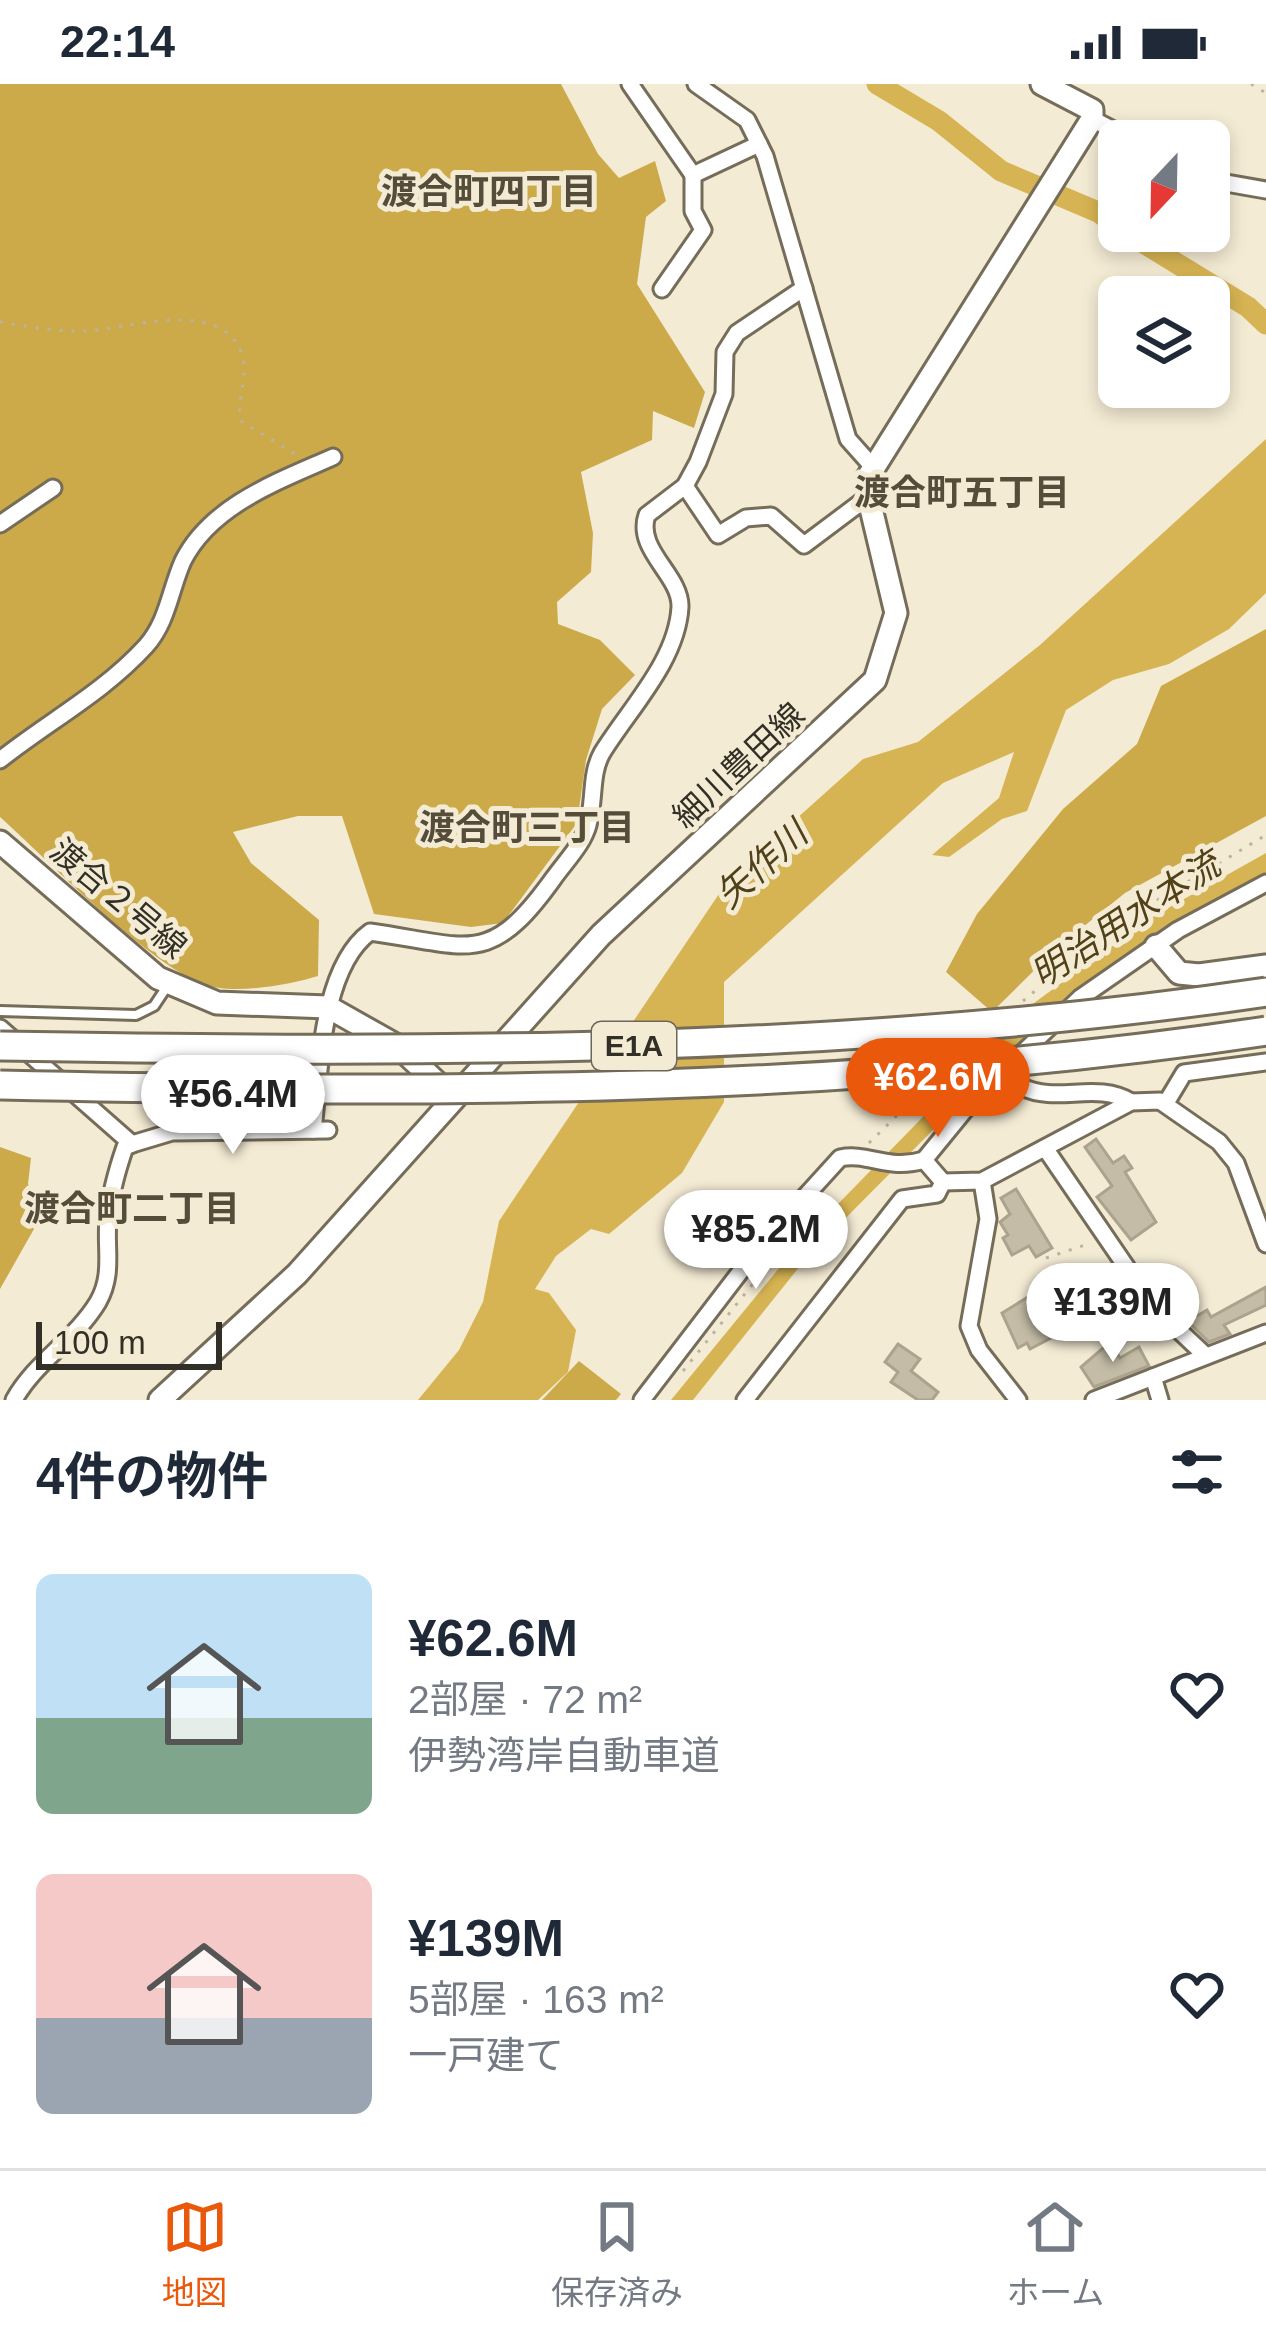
<!DOCTYPE html>
<html lang="ja">
<head>
<meta charset="utf-8">
<style>
	:root { --surface:#fff; --page:#f2f2f3; --text:#1f2937; --muted:#747a83; --line:#e0e1e3; --accent:#ea580c }
	body { margin:0; font-family:Helvetica,"Noto Sans JP",sans-serif; background:var(--page); color:var(--text); height:100vh; display:flex; flex-direction:column; font-size:45px; white-space:nowrap }
	* { box-sizing:border-box; margin:0 }
	p { font-size:39px; color:var(--muted) }
	.icon { flex:none; width:66px; height:66px; fill:none; stroke:currentColor; stroke-width:2; stroke-linecap:round; stroke-linejoin:round }
	.map { position:relative; height:1316px; overflow:hidden }
	.details { display:flex; flex-direction:column; background:var(--surface); flex:1 }
	.details>* { flex:none }
	.needle { width:78px; rotate:202deg }
	.fabs { position:absolute; left:1098px; top:36px; display:grid; gap:24px }
	.fabs a { display:grid; place-items:center; width:132px; height:132px; border-radius:18px; background:var(--surface); box-shadow:0 6px 18px #0003; font-size:60px }
	.scale { position:absolute; left:36px; bottom:30px; width:186px; box-sizing:border-box; padding-left:12px; border:6px solid #322f26; border-top:0; font-size:33px; line-height:42px; white-space:nowrap; color:#322f26; -webkit-text-stroke:9px #f4ebd4; paint-order:stroke }
	.price { position:absolute; translate:-50% -102px; padding:0 27px; border-radius:42px; background:#fff; color:#222; font-size:39px; line-height:78px; filter:drop-shadow(0 3px 6px #0008) }
	.price::after { content:''; position:absolute; left:50%; top:72px; width:36px; height:27px; margin-left:-18px; background:inherit; clip-path:polygon(0 0,100% 0,50% 100%) }
	.price.on { background:var(--accent); color:#fff }
	ul { padding:0; list-style:none }
	li { display:flex; align-items:center; gap:36px; height:300px; padding:0 36px }
	li span { display:grid; place-items:center; flex:none; width:336px; height:240px; border-radius:18px; color:#555 }
	li>.icon { margin-inline-start:auto }
	span .icon { width:144px; height:144px; fill:#fffc; stroke-width:1 }
	li b { font-size:51px }
	h2 { display:flex; justify-content:space-between; align-items:center; height:144px; padding:0 36px; font-size:51px }
	.status { display:flex; justify-content:space-between; align-items:center; height:84px; padding:0 60px; background:var(--surface); direction:ltr }
	.status svg { height:33px; fill:currentColor }
	.tabs { display:flex; justify-content:space-around; align-items:center; height:168px; border-top:3px solid var(--line); background:var(--surface); font-size:33px; color:var(--muted) }
	.tabs a { display:grid; justify-items:center; gap:6px }
	.tabs .on { color:var(--accent) }
	.map>svg:first-child { display:block }
	.forest { fill:#ccaa49 }
	.water { fill:#d7b453 }
	.lines { fill:none; stroke-linecap:round; stroke-linejoin:round }
	.river { stroke:#d7b453; stroke-width:21 }
	.building { fill:#c4bca6; stroke:#aba38d; stroke-width:3 }
	.lane-casing { stroke:#756d59; stroke-width:14 }
	.street-casing { stroke:#756d59; stroke-width:21 }
	.secondary-casing { stroke:#756d59; stroke-width:27 }
	.path { stroke:#bab3a0; stroke-width:3; stroke-dasharray:3 9; stroke-linecap:butt }
	.lane { stroke:#fff; stroke-width:8 }
	.street { stroke:#fff; stroke-width:15 }
	.secondary { stroke:#fff; stroke-width:21 }
	.highway-bridge-casing { stroke:#756d59; stroke-width:33; stroke-linecap:butt }
	.highway-bridge { stroke:#fff; stroke-width:27 }
	.labels { text-anchor:middle; stroke-width:10; stroke-linejoin:round; paint-order:stroke }
	.shield { fill:#f4ebd4; stroke:#6c675a; stroke-width:3 }
	.shield-label { font-size:30px; font-weight:bold; fill:#322f26 }
	.street-label { font-size:33px; fill:#322f26; stroke:#f4ebd4 }
	.neighbourhood-label { font-size:36px; font-weight:bold; fill:#554d3a; stroke:#f4ebd4 }
	.water-label { font-size:36px; font-style:italic; fill:#504119; stroke:#f4ebd4 }
</style>
</head>
<body>
<div class="status"><b>22:14</b><svg viewBox="0 0 49 12"><path d="M0 12V9h3v3zM5 12V6h3v6zM10 12V3h3v9zM15 12V0h3v12zM26 1h20v11H26zM47 4h2v5h-2z"/></svg></div>
<div class="map">
<svg width="1266" height="1316" viewBox="0 0 1266 1316">
	<rect width="100%" height="100%" fill="#f4ebd4"/>
	<g class="forest">
		<path d="M 0,0 L 561,0 L 598,70 L 619,94 L 655,77 L 666,117 L 646,133 L 637,200 L 705,308 L 694,344 L 653,327 L 652,356 L 581,388 L 593,449 L 591,488 L 557,518 L 558,540 L 600,556 L 635,591 L 602,625 L 586,676 L 577,739 L 503,839 L 471,843 L 374,830 L 342,732 L 298,732 L 233,748 L 251,779 L 319,836 L 318,892 C 289,901 229,912 200,899 C 142,874 50,778 0,733 Z"/>
		<polygon points="1266,545 1266,732 1125,809 1057,864 992,928 946,888 977,830 1063,725 1137,660 1161,602"/>
		<polygon points="0,1063 31,1074 28,1100 43,1129 0,1205"/>
		<polygon points="579,1277 621,1310 616,1316 542,1316"/>
	</g>
	<g class="water">
		<polygon points="1266,355 1266,509 1229,545 1169,580 1113,596 1066,626 1027,727 1002,735 949,773 932,771 999,714 1014,668 943,699 724,898 724,1018 682,1089 609,1150 591,1145 556,1172 535,1205 549,1209 576,1246 568,1288 538,1316 418,1316 459,1266 483,1218 499,1137 729,795 863,675 918,658 1040,561"/>
		<polygon points="1266,769 1266,789 1163,848 1047,931 808,1172 693,1316 671,1316 798,1161 1034,919 1152,833"/>
	</g>
	<g class="lines">
		<g class="river">
			<polyline points="877,0 939,37 1001,87 1098,128 1119,143"/>
			<polyline points="1124,147 1248,223 1266,240"/>
		</g>
	</g>
	<g class="building">
		<polygon points="1096,1055 1113,1079 1124,1072 1132,1084 1125,1088 1156,1138 1131,1156 1097,1113 1112,1102 1085,1063"/>
		<polygon points="1016,1105 1052,1164 1036,1173 1029,1162 1012,1171 1003,1154 1008,1151 1000,1138 1010,1130 1001,1114"/>
		<polygon points="1266,1203 1266,1221 1224,1241 1230,1250 1209,1258 1157,1207 1166,1213 1171,1204 1182,1210 1178,1217 1190,1236 1207,1226 1211,1233"/>
		<polygon points="1041,1205 1050,1221 1059,1216 1068,1234 1073,1231 1078,1240 1030,1265 1027,1259 1018,1264 1002,1229"/>
		<polygon points="1110,1258 1120,1274 1139,1263 1149,1282 1094,1303 1081,1283"/>
		<polygon points="898,1260 920,1275 911,1287 938,1308 932,1316 918,1316 891,1298 898,1288 885,1278"/>
	</g>
	<g class="lines">
		<defs>
			<polyline id="lane" points="0,927 136,931 154,922 168,901"/>
			<g id="street">
				<polyline points="630,0 693,91"/>
				<polyline points="696,0 747,36 765,72 848,355 872,382"/>
				<polyline points="1092,35 1135,57"/>
				<polyline points="1209,96 1266,106"/>
				<polyline points="662,205 703,146 693,127 693,91 759,60"/>
				<polyline points="685,402 718,451 746,434 771,432 804,461 868,413"/>
				<polyline points="0,440 53,404"/>
				<path d="M 0,676 C 49,637 103,609 146,562 C 168,537 170,506 183,477 C 211,421 279,397 333,373"/>
				<polyline points="0,944 132,1060"/>
				<path d="M 1022,1003 C 1057,1020 1097,997 1131,1018"/>
				<polyline points="1166,1019 1184,989 1266,978"/>
				<path d="M 313,1046 C 320,987 321,884 370,848 C 470,862 489,884 553,795 C 565,778 583,760 588,741 C 595,717 590,690 602,669 C 629,625 677,577 680,523 C 681,491 635,466 647,431 L 685,402 L 698,378 L 724,310 L 725,268 L 737,249 L 804,204"/>
				<polyline points="132,1060 172,1048 328,1046"/>
				<polyline points="1045,1064 1153,1222 1206,1272"/>
				<polyline points="924,1076 973,1016 1080,914 1178,846 1266,799"/>
				<polyline points="982,1097 988,1135 969,1242 979,1266 1018,1316"/>
				<polyline points="1153,1293 1160,1316"/>
				<path d="M 14,1316 C 35,1278 75,1256 98,1218 C 114,1190 105,1164 108,1136 C 110,1112 117,1086 125,1063 L 132,1060"/>
				<path d="M 642,1316 L 760,1162 L 840,1074 C 868,1068 888,1087 924,1076 L 943,1098 L 982,1097 L 1131,1018 L 1160,1017 L 1219,1058 L 1236,1079 L 1266,1160"/>
				<polyline points="745,1316 902,1115 937,1110 943,1098"/>
				<polyline points="1094,1316 1266,1249"/>
			</g>
			<g id="secondary">
				<polyline points="0,758 158,894 217,919 328,923 399,963 450,1011"/>
				<polyline points="1156,862 1179,889 1199,891 1266,882"/>
				<polyline points="160,1316 297,1190 601,851 875,596 896,529 870,420 868,393 1092,35 1092,26 1042,0"/>
			</g>
		</defs>
		<use href="#lane" class="lane-casing"/>
		<use href="#street" class="street-casing"/>
		<use href="#secondary" class="secondary-casing"/>
		<g class="path">
			<polyline points="1251,0 1266,9"/>
			<path d="M 0,238 C 27,243 58,248 85,247 C 127,245 223,212 242,271 C 249,292 236,315 241,337 L 298,372"/>
			<polyline points="1023,917 1106,847 1266,751"/>
			<polyline points="992,1017 1011,1011"/>
			<polyline points="869,1059 922,1007"/>
			<polyline points="1046,1174 1091,1159"/>
			<polyline points="683,1287 805,1135"/>
		</g>
		<use href="#lane" class="lane"/>
		<use href="#street" class="street"/>
		<use href="#secondary" class="secondary"/>
		<defs>
			<g id="highway-bridge">
				<path d="M 0,962 C 423,969 846,970 1266,908"/>
				<path d="M 0,1001 C 422,1010 847,1010 1266,947"/>
			</g>
		</defs>
		<use href="#highway-bridge" class="highway-bridge-casing"/>
		<use href="#highway-bridge" class="highway-bridge"/>
	</g>
	<g class="labels">
		<rect class="shield" x="592" y="938" width="84" height="48" rx="9"/>
		<g class="shield-label">
			<text x="634" y="972">E1A</text>
		</g>
		<g class="street-label">
			<text transform="translate(738 681) rotate(-43)" y="12">細川豊田線</text>
			<text transform="translate(119 814) rotate(40)" y="12">渡合２号線</text>
		</g>
		<g class="neighbourhood-label">
			<text x="489" y="120">渡合町四丁目</text>
			<text x="962" y="421">渡合町五丁目</text>
			<text x="527" y="756">渡合町三丁目</text>
			<text x="132" y="1137">渡合町二丁目</text>
		</g>
		<g class="water-label">
			<text transform="translate(761 780) rotate(-42)" y="13">矢作川</text>
			<text transform="translate(1125 835) rotate(-33)" y="13">明治用水本流</text>
		</g>
	</g>
</svg>
<div class="fabs">
<a><svg class="needle" viewBox="-14 -14 28 28"><path d="M0-13l5 13h-10z" fill="#e53935"/><path d="M0 13l5-13h-10z" fill="#747a83"/></svg></a>
<a><svg class="icon" aria-label="layers" viewBox="0 0 24 24"><path d="M12 4l9 5-9 5-9-5zM3 14l9 5 9-5"/></svg></a>
</div>
<div class="scale">100 m</div>
<b class="price on" style="left:938px;top:1056px">¥62.6M</b>
<b class="price" style="left:233px;top:1073px">¥56.4M</b>
<b class="price" style="left:756px;top:1208px">¥85.2M</b>
<b class="price" style="left:1113px;top:1281px">¥139M</b>
</div>
<section class="details">
<h2>4件の物件<svg class="icon" aria-label="filters" viewBox="0 0 24 24"><path d="M4 7h16M4 17h16"/><circle cx="9" cy="7" r="2"/><circle cx="15" cy="17" r="2"/></svg></h2>
<ul>
<li><span style="background:linear-gradient(#bfe0f5 60%,#7fa58c 0)"><svg class="icon" aria-label="home" viewBox="0 0 24 24"><path d="M3 11l9-7 9 7M6 9v11h12V9"/></svg></span><div><b>¥62.6M</b><p>2部屋 · 72 m²</p><p>伊勢湾岸自動車道</p></div><svg class="icon" aria-label="heart" viewBox="0 0 24 24"><path d="M12 20l-8-8c-3-5 5-10 8-4 3-6 11-1 8 4z"/></svg></li>
<li><span style="background:linear-gradient(#f6c9c9 60%,#9aa5b1 0)"><svg class="icon" aria-label="home" viewBox="0 0 24 24"><path d="M3 11l9-7 9 7M6 9v11h12V9"/></svg></span><div><b>¥139M</b><p>5部屋 · 163 m²</p><p>一戸建て</p></div><svg class="icon" aria-label="heart" viewBox="0 0 24 24"><path d="M12 20l-8-8c-3-5 5-10 8-4 3-6 11-1 8 4z"/></svg></li>
</ul>
</section>
<nav class="tabs">
<a class="on"><svg class="icon" aria-label="map" viewBox="0 0 24 24"><path d="M3 6l6-2 6 2 6-2v14l-6 2-6-2-6 2zM9 4v14M15 6v14"/></svg>地図</a>
<a><svg class="icon" aria-label="saved" viewBox="0 0 24 24"><path d="M7 4h10v16l-5-4-5 4z"/></svg>保存済み</a>
<a><svg class="icon" aria-label="home" viewBox="0 0 24 24"><path d="M3 11l9-7 9 7M6 9v11h12V9"/></svg>ホーム</a>
</nav>
</body>
</html>
